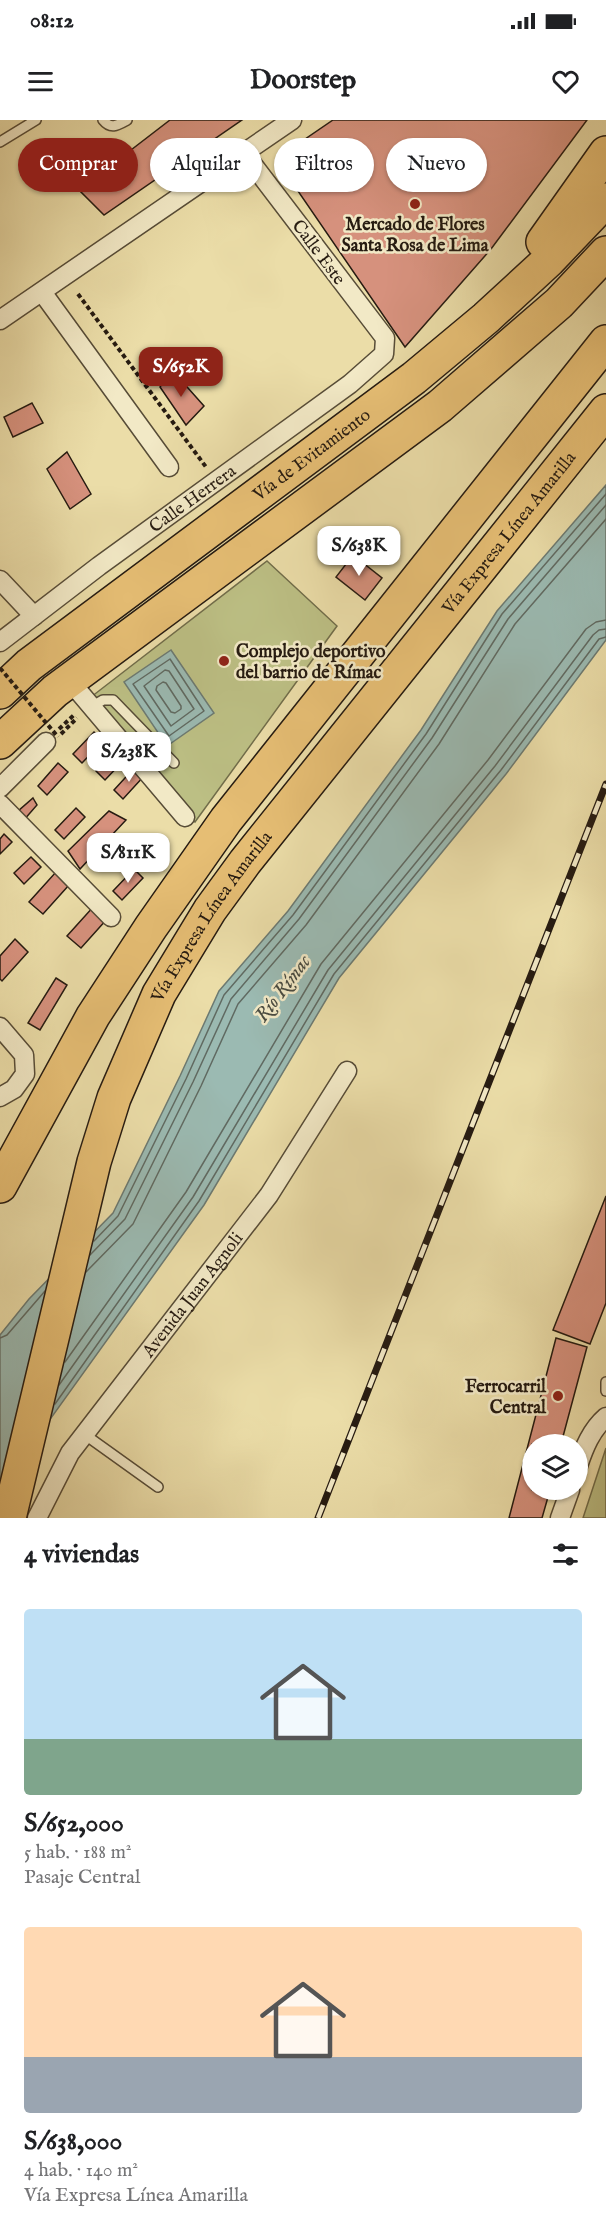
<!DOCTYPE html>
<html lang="es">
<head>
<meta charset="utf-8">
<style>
	:root { --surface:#fff; --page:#f6f6f6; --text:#202124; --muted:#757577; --accent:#8f2418 }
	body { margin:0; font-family:"IM FELL English",serif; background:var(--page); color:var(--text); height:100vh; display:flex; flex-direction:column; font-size:22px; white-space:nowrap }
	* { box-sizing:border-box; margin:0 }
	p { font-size:20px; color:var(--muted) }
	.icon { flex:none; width:33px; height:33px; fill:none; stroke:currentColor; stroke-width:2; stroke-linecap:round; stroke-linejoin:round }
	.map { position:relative; height:1398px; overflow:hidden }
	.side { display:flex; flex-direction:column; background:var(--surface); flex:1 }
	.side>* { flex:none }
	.hud { position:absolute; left:18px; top:18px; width:570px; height:54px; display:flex; gap:12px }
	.controls { position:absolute; left:522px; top:1314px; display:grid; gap:12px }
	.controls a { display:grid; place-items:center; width:66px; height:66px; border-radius:50%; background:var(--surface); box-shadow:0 2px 4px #0004; font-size:30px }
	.price { position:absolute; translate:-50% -51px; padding:0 14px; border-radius:12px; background:#fff; color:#222; font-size:20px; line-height:39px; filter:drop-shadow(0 2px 3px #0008) }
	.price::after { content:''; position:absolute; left:50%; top:36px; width:18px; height:14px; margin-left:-9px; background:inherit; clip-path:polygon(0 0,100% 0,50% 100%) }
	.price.selected { background:var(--accent); color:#fff }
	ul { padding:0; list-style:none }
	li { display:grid; align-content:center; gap:12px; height:318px; padding:0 24px }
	li span { display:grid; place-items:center; height:186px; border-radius:6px; color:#555 }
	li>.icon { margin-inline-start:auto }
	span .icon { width:108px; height:108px; fill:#fffc; stroke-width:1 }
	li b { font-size:26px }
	h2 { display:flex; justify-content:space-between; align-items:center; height:72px; padding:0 24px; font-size:26px }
	.pill { padding:0 21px; border-radius:27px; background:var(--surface); box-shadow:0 2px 4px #0004; font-size:21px; line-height:54px }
	.pill.selected { background:var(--accent); color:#fff }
	.status { display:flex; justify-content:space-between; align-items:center; height:42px; padding:0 30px; background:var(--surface); direction:ltr }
	.status svg { height:16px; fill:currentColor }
	header { display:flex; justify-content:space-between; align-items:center; height:78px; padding:0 24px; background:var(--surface); font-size:27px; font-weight:800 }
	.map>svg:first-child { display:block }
	.green { fill:#bcbf84; stroke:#716d4a; stroke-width:1.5 }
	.water { fill:#9bbab2; stroke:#6c7a72; stroke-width:1.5 }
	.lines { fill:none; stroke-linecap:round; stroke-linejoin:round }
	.shore { stroke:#606a62; stroke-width:1.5 }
	.building { fill:#d6917d; stroke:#261b11; stroke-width:1.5 }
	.service-casing { stroke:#574c37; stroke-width:12 }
	.minor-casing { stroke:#574c37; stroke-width:21 }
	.motorway-casing { stroke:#261b11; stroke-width:36 }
	.path { stroke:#261b11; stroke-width:4; stroke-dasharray:4.5 3; stroke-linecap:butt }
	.service { stroke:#f2e9c6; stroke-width:9 }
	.minor { stroke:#f2e9c6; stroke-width:18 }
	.motorway { stroke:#e6be74; stroke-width:33 }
	.rail-casing { stroke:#261b11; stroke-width:7 }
	.rail { stroke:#f2e9c6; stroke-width:4.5; stroke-dasharray:14; stroke-linecap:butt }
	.path-bridge { stroke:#261b11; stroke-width:4; stroke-dasharray:4.5 3; stroke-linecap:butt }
	.poi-dot { fill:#8f2418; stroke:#f2e9c6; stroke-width:2 }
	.labels { text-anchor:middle; stroke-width:5; stroke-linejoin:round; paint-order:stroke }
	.poi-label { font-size:18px; font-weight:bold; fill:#261b11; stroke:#f2e9c6 }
	.street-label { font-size:18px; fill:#261b11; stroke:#f2e9c6 }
	.water-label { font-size:20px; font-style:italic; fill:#494b41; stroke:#f2e9c6 }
</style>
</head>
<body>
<div class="status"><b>08:12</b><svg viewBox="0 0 49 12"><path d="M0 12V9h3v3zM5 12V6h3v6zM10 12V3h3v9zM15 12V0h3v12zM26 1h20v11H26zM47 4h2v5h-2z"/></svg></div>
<header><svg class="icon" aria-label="menu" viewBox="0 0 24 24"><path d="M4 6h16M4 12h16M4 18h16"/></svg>Doorstep<svg class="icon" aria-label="heart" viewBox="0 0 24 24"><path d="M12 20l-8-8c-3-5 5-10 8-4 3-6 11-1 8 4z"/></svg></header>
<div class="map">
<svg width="606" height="1398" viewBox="0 0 606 1398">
	<rect width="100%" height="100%" fill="#ebdda8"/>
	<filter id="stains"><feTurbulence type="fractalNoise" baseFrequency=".00333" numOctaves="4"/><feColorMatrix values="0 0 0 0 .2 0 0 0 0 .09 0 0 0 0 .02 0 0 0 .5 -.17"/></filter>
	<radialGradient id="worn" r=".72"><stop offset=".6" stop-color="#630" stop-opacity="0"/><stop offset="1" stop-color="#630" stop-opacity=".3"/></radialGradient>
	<g class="green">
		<polygon points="267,441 337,506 195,702 91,577"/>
		<polygon points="606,1328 606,1398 583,1398"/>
	</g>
	<g class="water">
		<polygon points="606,365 606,520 506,654 339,858 204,1085 0,1369 0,1215 29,1179 113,1093 180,956 219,871 288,791 421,610 497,491"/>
		<polygon points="171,530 214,593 167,626 124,562"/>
	</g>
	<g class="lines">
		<g class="shore">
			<polygon points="170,539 204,591 169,616 133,564"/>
			<polygon points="165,550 169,551 194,589 171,606 144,566"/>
			<polygon points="163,562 166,563 181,586 181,589 175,593 171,592 156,570 157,566"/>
			<polyline points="94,1121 118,1096 186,959 224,875 293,795 426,614 502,494 606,374"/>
			<polyline points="90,1135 125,1099 193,962 231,879 299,799 432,618 508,499 606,385"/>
			<polyline points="86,1152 133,1104 201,966 238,884 306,805 439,624 515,504 606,399"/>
			<polyline points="0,1218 7,1215 45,1171"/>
			<polyline points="65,1242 186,1072 321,844 488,640 586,509 596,502 606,500"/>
			<polyline points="59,1265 193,1077 328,850 495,646 593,515 599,510 606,509"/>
			<polyline points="55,1284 199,1081 334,854 501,650 599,519 606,517"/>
		</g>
	</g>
	<g class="building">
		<polygon points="170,0 242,0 104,95 79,70"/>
		<polygon points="333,0 587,0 491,129 405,227 276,39"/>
		<polygon points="172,250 204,286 186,305 160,267"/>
		<polygon points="32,283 43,303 13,317 4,297"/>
		<polygon points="67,332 91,374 70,389 47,349"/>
		<polygon points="353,435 382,458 365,480 336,457"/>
		<polygon points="94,612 103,621 82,643 73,634"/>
		<polygon points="117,629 126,638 105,660 96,651"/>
		<polygon points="58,643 68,652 47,675 38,666"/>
		<polygon points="135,647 144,656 123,679 114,670"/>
		<polygon points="33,678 37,685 23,701 17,692"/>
		<polygon points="76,688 85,697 64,719 55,710"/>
		<polygon points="109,691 126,700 80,749 68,731"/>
		<polygon points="4,714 12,722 0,734 0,719"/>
		<polygon points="31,737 41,747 24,764 14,753"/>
		<polygon points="134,749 143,758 122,780 113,771"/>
		<polygon points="56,752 69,765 43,794 29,782"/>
		<polygon points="94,786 107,799 81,828 67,816"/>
		<polygon points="15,819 28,832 2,861 0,859 0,836"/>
		<polygon points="56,858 67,865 40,910 28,903"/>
		<polygon points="606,1076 606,1183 590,1224 553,1210"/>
		<polygon points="556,1218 587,1227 561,1324 532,1324 532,1370 550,1370 542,1398 509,1398"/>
	</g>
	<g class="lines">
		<defs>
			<g id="service">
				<path d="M 103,0 C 111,10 118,5 127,0"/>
				<polyline points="0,22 36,0"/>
				<polyline points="91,587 103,580 113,580 174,643"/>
				<polyline points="606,1262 606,1271"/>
				<polyline points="84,1314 158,1367"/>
			</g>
			<g id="minor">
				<polyline points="42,172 169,347"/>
				<polyline points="0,200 292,0"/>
				<polyline points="0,460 34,496"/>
				<path id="s1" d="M 0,522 L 99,446 L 350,264 L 384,234 L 385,218 L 244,33"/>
				<polyline points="69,560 185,697"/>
				<polyline points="0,668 46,622"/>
				<polyline points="0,684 111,797"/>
				<polyline points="0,907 24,935 25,954 14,969 0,977"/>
				<path d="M 578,1346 C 584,1328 591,1310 606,1297"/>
				<path id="s2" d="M 37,1398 L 70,1333 L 269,1075 L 347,951"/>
				<polyline points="560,1398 570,1370"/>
			</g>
			<g id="motorway">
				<polyline points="543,122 606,33"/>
				<path id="s3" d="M 0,572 L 29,545 L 414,258 L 486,198 L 549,140 L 606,80"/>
				<polyline points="0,622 55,571 440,286 559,183 606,133"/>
				<polyline points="0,1066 93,896 151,807 226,700 606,222"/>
				<path id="s4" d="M 9,1398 L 94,1042 L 114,978 L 159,874 L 210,790 L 245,742 L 606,291"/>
			</g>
		</defs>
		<use href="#service" class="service-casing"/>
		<use href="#minor" class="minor-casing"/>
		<use href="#motorway" class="motorway-casing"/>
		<g class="path">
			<polyline points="78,174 206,347"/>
			<polyline points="59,609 75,594"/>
			<polyline points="61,614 77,598"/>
		</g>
		<use href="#service" class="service"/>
		<use href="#minor" class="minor"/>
		<use href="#motorway" class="motorway"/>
		<defs>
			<polyline id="rail" points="318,1398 606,664"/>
		</defs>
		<use href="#rail" class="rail-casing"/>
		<use href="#rail" class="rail"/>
		<polyline class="path-bridge" points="0,548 58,617"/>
	</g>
	<g class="poi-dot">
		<circle cx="415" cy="84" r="6"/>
		<circle cx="224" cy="541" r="6"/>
		<circle cx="558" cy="1276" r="6"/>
	</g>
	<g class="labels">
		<g class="poi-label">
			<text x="415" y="110">Mercado de Flores<tspan x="415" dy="21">Santa Rosa de Lima</tspan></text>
			<text x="236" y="537" text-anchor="start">Complejo deportivo<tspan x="236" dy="21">del barrio de Rímac</tspan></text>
			<text x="546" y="1272" text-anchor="end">Ferrocarril<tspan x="546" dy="21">Central</tspan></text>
		</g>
		<g class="street-label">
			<text transform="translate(319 132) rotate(53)" y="6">Calle Este</text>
			<text dy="6" stroke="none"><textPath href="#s3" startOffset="392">Vía de Evitamiento</textPath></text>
			<text dy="6" stroke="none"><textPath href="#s1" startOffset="240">Calle Herrera</textPath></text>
			<text dy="6" stroke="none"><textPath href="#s4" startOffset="1126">Vía Expresa Línea Amarilla</textPath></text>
			<text dy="6" stroke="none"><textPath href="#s4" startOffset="640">Vía Expresa Línea Amarilla</textPath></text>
			<text dy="6" stroke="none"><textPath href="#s2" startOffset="273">Avenida Juan Agnoli</textPath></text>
		</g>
		<g class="water-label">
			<text transform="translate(282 868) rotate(-53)" y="7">Río Rímac</text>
		</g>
	</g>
	<rect width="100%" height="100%" filter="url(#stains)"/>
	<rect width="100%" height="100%" fill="url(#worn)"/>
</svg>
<div class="controls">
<a><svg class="icon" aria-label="layers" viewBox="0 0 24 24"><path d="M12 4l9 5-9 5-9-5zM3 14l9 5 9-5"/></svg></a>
</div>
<b class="price selected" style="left:181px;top:278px">S/652K</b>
<b class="price" style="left:359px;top:457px">S/638K</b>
<b class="price" style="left:129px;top:663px">S/238K</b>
<b class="price" style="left:128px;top:764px">S/811K</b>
<div class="hud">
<a class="pill selected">Comprar</a>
<a class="pill">Alquilar</a>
<a class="pill">Filtros</a>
<a class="pill">Nuevo</a>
</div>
</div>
<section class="side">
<h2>4 viviendas<svg class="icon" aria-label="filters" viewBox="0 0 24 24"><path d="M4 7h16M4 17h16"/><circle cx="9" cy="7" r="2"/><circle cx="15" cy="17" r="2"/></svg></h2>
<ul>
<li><span style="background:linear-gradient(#bfe0f5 70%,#7fa58c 0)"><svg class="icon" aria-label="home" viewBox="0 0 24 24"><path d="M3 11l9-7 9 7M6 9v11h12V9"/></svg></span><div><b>S/652,000</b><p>5 hab. · 188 m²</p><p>Pasaje Central</p></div></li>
<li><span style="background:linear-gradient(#ffd9b3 70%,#9aa5b1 0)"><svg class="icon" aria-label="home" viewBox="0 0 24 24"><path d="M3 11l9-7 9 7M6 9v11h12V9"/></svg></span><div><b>S/638,000</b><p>4 hab. · 140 m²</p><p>Vía Expresa Línea Amarilla</p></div></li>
</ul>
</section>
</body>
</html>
